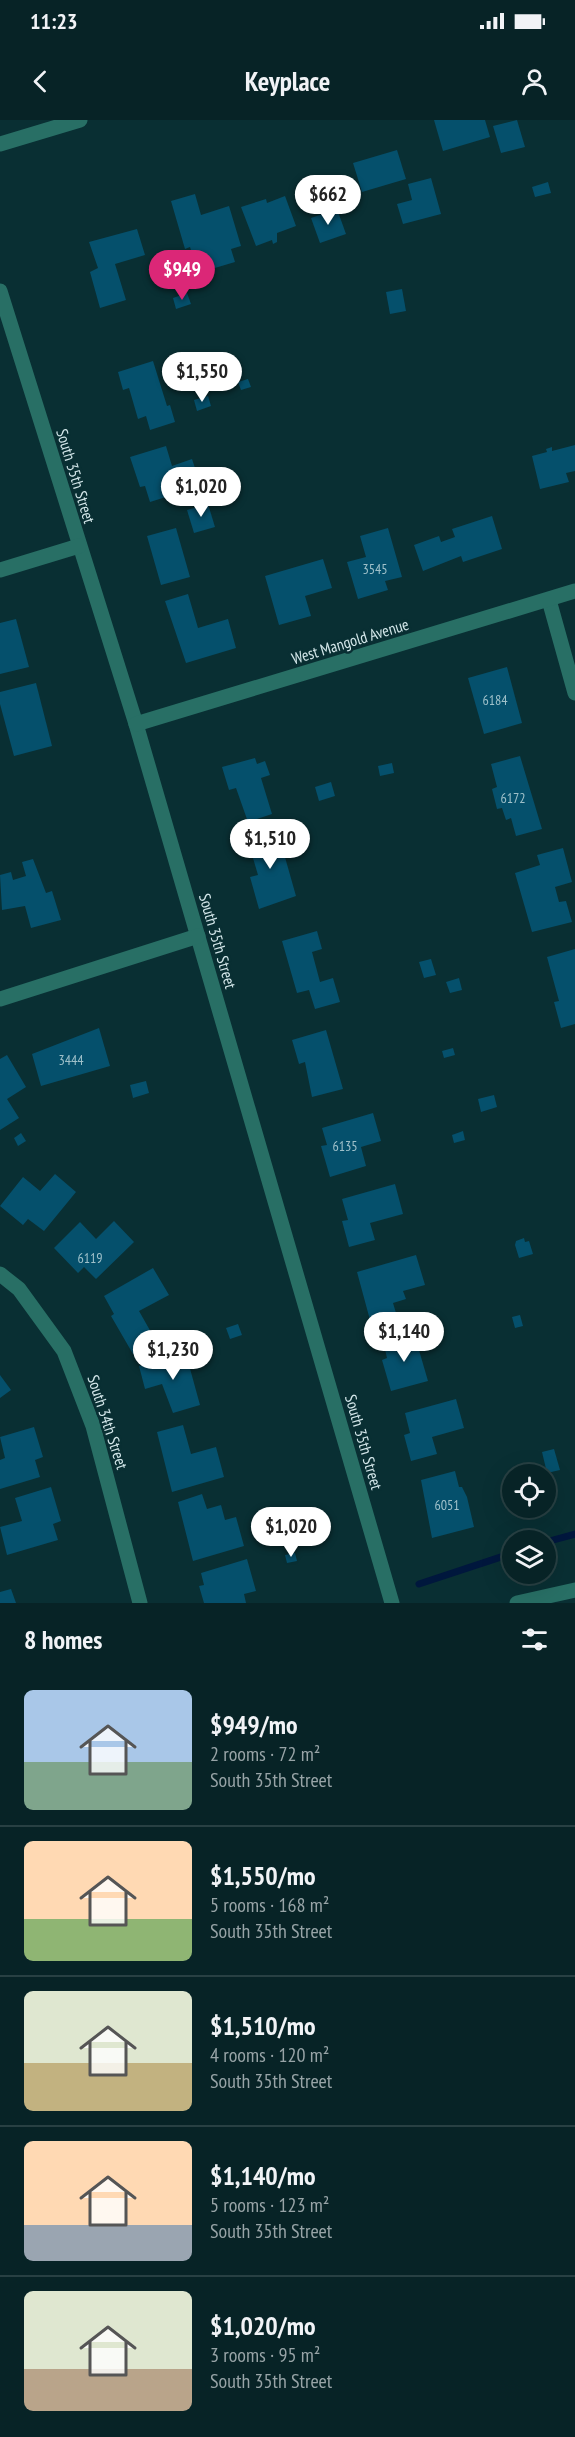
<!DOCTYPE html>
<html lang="en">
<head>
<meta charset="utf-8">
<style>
	:root { --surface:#072326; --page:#152f32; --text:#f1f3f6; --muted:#98a4a7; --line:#284043; --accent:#db2777 }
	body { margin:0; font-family:"PT Sans Narrow",sans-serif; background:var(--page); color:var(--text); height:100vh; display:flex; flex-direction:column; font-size:22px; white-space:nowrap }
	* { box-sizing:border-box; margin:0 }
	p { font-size:20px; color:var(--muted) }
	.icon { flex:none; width:33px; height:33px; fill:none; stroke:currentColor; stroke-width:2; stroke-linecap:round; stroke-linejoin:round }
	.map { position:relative; height:1483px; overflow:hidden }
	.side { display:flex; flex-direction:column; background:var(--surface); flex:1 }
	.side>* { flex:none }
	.fabs { position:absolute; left:502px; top:1344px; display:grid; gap:12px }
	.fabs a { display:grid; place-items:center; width:54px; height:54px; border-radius:50%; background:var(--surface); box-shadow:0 6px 24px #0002,0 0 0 2px var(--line); font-size:30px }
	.price { position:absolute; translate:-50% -51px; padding:0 14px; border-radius:21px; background:#fff; color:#222; font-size:20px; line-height:39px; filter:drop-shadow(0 2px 3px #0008) }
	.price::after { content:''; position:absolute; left:50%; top:36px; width:18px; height:14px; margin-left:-9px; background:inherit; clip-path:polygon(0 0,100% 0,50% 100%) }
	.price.on { background:var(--accent); color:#fff }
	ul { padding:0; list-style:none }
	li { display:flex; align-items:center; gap:18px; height:150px; padding:0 24px }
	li+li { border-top:2px solid var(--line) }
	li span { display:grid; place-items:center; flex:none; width:168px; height:120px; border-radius:9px; color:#555 }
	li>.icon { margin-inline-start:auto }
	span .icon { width:72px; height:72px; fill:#fffc; stroke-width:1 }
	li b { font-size:26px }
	h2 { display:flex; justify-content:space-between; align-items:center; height:72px; padding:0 24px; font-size:26px }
	.status { display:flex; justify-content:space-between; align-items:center; height:42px; padding:0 30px; background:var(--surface); direction:ltr }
	.status svg { height:16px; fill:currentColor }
	header { display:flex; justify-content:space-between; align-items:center; height:78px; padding:0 24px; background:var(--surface); font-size:27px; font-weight:700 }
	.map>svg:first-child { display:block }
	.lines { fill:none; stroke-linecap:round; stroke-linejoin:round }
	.stream { stroke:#00173d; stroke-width:7 }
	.building { fill:#05506c }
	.minor { stroke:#286f65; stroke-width:15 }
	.labels { text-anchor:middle; stroke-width:5; stroke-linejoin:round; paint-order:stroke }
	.number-label { font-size:14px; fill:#a0c1ca }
	.street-label { font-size:16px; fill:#d4e7ea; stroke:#092f33 }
</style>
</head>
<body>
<div class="status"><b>11:23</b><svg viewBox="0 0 49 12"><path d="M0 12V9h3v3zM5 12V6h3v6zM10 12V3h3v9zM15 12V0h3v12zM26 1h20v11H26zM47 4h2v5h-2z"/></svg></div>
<header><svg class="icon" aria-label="back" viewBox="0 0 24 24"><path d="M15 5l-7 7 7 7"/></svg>Keyplace<svg class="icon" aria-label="person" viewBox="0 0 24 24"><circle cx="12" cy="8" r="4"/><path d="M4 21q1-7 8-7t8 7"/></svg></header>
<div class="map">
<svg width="575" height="1483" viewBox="0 0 575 1483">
	<rect width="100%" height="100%" fill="#092f33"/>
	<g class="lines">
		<g class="stream">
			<polyline points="546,1422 575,1414"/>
			<polyline points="419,1464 513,1433"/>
		</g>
	</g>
	<g class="building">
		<polygon points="434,0 485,0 490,17 443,31"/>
		<polygon points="517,0 525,27 501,33 493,6"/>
		<polygon points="397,30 406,59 362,72 353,43"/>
		<polygon points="431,58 441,94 403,104 397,84 412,80 408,64"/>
		<polygon points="548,62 551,73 535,77 532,67"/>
		<polygon points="195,74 201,95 229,86 241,126 231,129 235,142 198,153 190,127 185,129 171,81"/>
		<polygon points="285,76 296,106 277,113 277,122 273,124 272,120 256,126 241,87 266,79 267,83"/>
		<polygon points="337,89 346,114 320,123 311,98"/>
		<polygon points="137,109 145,135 115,144 126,180 100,188 90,152 98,148 89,122"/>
		<polygon points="402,169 406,191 390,194 386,172"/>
		<polygon points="187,173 191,184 176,189 173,178"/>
		<polygon points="153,241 167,286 170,285 175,302 150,310 146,296 138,299 129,268 123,270 118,252"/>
		<polygon points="248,259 251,267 241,270 238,262"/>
		<polygon points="208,276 211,286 197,291 194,280"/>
		<polygon points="575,325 575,351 566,353 569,362 540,369 532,336 547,332 546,329 552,327 552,331"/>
		<polygon points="166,326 172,346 192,339 201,366 150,382 145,366 140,367 130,337"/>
		<polygon points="221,348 226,365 212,369 207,352"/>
		<polygon points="208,384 215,407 194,413 187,390"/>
		<polygon points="492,396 502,429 463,442 461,436 423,451 414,425 439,416 441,422 455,417 452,409"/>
		<polygon points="176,408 190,457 161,465 147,416"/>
		<polygon points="388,408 402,457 385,461 388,470 358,479 347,442 366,437 360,416"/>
		<polygon points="323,439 332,468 305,476 311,496 279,505 265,456"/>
		<polygon points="188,474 198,508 228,499 236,528 186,543 165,481"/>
		<polygon points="16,499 29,547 0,554 0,503"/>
		<polygon points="507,547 522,603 484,614 468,558"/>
		<polygon points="36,563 52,626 14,636 0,584 0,572"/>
		<polygon points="520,636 542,709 516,716 511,698 506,700 502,688 497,689 492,669 497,667 491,644"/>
		<polygon points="255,638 257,644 265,641 270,655 261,658 272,694 248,702 236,668 229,670 222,647"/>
		<polygon points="392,643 394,653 380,656 378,646"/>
		<polygon points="331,662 335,676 319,681 315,667"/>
		<polygon points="277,709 296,776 259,789 250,757 258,755 247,718"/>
		<polygon points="563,728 572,762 555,767 559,782 566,781 572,802 532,812 515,753 540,745 537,735"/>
		<polygon points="33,739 46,773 52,771 61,800 31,808 25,786 2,790 0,755 11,752 13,760 26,756 22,742"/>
		<polygon points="317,811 322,829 312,832 320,862 333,858 340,882 315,889 309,870 297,873 282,821"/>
		<polygon points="575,829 575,904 561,908 554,882 559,881 547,837"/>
		<polygon points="431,839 436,855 424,858 419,842"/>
		<polygon points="459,858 462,870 450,873 446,862"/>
		<polygon points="99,908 110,946 41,966 32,934"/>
		<polygon points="326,910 343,969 312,977 305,942 299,944 292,920"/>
		<polygon points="453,928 455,935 444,938 442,931"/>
		<polygon points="7,935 26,967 7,979 19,998 0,1010 0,939"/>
		<polygon points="146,961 149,973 133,978 130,965"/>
		<polygon points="494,975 497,987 481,992 478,979"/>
		<polygon points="373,993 381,1021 361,1027 366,1046 330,1057 321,1026 327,1025 322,1008"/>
		<polygon points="463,1011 465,1020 454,1023 452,1015"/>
		<polygon points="21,1013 26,1021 18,1026 14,1018"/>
		<polygon points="55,1054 76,1072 44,1111 28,1099 23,1105 0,1086 23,1057 40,1071"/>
		<polygon points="395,1064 403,1094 370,1103 375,1120 349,1127 342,1101 348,1100 342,1079"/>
		<polygon points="114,1101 134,1122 96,1159 84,1147 78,1153 54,1128 80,1102 96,1119"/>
		<polygon points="524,1118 525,1122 529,1121 533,1134 519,1138 515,1125 516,1121"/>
		<polygon points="416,1135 425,1165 403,1171 406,1179 393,1183 396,1193 370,1200 357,1152"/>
		<polygon points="153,1148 169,1175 139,1191 156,1221 133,1234 111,1196 114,1194 104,1176"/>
		<polygon points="520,1195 523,1206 515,1208 512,1197"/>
		<polygon points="238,1204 242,1215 230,1219 226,1208"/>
		<polygon points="414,1213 428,1261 391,1271 382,1240 387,1238 383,1221"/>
		<polygon points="186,1234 200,1285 173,1293 162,1264 145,1269 139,1246"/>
		<polygon points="0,1255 11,1270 0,1278"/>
		<polygon points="456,1279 464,1308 432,1317 437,1334 411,1341 404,1315 410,1313 405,1293"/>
		<polygon points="183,1305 191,1334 216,1327 224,1357 172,1372 157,1312"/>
		<polygon points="34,1307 43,1337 35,1340 40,1357 0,1369 0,1340 5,1338 0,1317"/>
		<polygon points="554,1329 560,1350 547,1353 542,1332"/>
		<polygon points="455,1351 459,1367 462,1367 467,1377 474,1407 432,1418 421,1360"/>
		<polygon points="51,1367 61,1401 53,1404 58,1420 7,1435 0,1407 22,1401 15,1378"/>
		<polygon points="202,1374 207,1389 221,1385 225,1400 236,1397 244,1426 193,1441 178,1382"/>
		<polygon points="295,1433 297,1441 287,1443 285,1435"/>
		<polygon points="247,1439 256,1471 244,1474 246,1483 204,1483 199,1466 204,1465 201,1453"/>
		<polygon points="11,1469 16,1483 0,1483 0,1472"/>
	</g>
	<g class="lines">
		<g class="minor">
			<polyline points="0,24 80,0"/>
			<polyline points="0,171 136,604 392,1483"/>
			<polyline points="0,450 79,426"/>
			<polyline points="549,480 575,573"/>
			<polyline points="136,604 575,471"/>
			<polyline points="0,879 198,816"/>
			<polyline points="0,1154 19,1169 64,1231 93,1306 140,1483"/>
			<polyline points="517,1483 575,1470"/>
		</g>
	</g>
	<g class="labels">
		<g class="number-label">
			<text x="375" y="454">3545</text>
			<text x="495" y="585">6184</text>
			<text x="513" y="683">6172</text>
			<text x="71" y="945">3444</text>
			<text x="345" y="1031">6135</text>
			<text x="90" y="1143">6119</text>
			<text x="447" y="1390">6051</text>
		</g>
		<g class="street-label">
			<text transform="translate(76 356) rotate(73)" y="6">South 35th Street</text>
			<text transform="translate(350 521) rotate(-17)" y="6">West Mangold Avenue</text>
			<text transform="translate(218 821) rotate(74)" y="6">South 35th Street</text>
			<text transform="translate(108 1302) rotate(72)" y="6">South 34th Street</text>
			<text transform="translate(364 1322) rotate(74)" y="6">South 35th Street</text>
		</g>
	</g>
</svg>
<div class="fabs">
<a><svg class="icon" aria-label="locate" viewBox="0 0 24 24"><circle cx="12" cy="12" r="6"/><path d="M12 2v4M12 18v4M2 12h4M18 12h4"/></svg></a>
<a><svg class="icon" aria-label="layers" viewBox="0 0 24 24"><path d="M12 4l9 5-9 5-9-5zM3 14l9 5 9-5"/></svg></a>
</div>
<b class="price" style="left:328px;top:106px">$662</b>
<b class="price on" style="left:182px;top:181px">$949</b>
<b class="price" style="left:202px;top:283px">$1,550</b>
<b class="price" style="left:201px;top:398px">$1,020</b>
<b class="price" style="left:270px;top:750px">$1,510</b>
<b class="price" style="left:404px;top:1243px">$1,140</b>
<b class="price" style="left:173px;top:1261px">$1,230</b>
<b class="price" style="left:291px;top:1438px">$1,020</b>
</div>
<section class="side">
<h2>8 homes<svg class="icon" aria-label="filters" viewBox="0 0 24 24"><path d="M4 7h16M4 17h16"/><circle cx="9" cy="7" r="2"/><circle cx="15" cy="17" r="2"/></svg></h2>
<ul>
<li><span style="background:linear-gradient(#a9c7e8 60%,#7fa58c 0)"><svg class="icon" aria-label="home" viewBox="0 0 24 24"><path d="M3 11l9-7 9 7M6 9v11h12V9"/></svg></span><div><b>$949/mo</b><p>2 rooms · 72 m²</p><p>South 35th Street</p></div></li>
<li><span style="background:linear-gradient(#ffd9b3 65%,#8fb573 0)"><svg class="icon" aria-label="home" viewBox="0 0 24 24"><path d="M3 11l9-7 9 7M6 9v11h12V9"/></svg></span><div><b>$1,550/mo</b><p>5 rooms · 168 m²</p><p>South 35th Street</p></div></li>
<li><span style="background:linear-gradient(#dfe7d0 60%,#c2b280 0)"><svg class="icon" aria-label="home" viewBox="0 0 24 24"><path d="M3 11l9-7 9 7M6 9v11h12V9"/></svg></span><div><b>$1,510/mo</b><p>4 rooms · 120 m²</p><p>South 35th Street</p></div></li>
<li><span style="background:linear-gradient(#ffd9b3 70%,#9aa5b1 0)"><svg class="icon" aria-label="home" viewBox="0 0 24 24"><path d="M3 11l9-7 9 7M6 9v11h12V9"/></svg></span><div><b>$1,140/mo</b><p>5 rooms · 123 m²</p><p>South 35th Street</p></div></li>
<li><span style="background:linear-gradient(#dfe7d0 65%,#b9a48a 0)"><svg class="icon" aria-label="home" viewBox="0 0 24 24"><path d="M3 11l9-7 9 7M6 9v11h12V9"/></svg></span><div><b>$1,020/mo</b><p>3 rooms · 95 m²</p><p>South 35th Street</p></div></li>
</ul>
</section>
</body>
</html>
